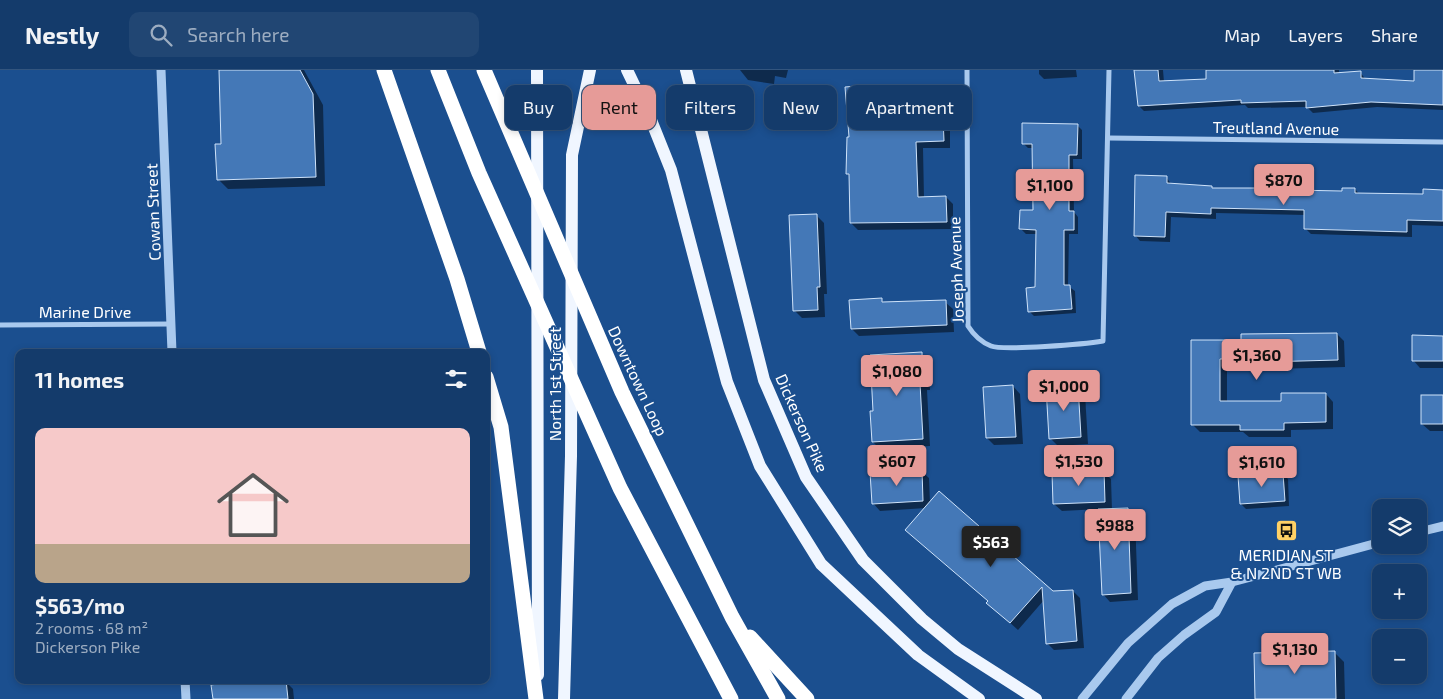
<!DOCTYPE html>
<html lang="en">
<head>
<meta charset="utf-8">
<style>
	:root { --surface:#143b6b; --page:#214673; --text:#f1f3f6; --muted:#9dadc1; --line:#33557e; --accent:#e69b98 }
	body { margin:0; font-family:"Exo 2",sans-serif; background:var(--page); color:var(--text); height:100vh; display:flex; flex-direction:column; font-size:19px; white-space:nowrap }
	* { box-sizing:border-box; margin:0 }
	p { font-size:16px; color:var(--muted) }
	.icon { flex:none; width:28px; height:28px; fill:none; stroke:currentColor; stroke-width:2; stroke-linecap:round; stroke-linejoin:round }
	.map { position:relative; flex:1; overflow:hidden }
	.panel { position:absolute; left:15px; top:279px; width:475px; height:335px; display:flex; flex-direction:column; background:var(--surface); border-radius:10px; box-shadow:0 2px 8px #0003,0 0 0 1px var(--line) }
	.panel>* { flex:none }
	.top-card { position:absolute; left:505px; top:15px; width:475px; height:45px; display:flex; gap:10px }
	.controls { position:absolute; left:1372px; top:429px; display:grid; gap:10px }
	.controls a { display:grid; place-items:center; width:55px; height:55px; border-radius:10px; background:var(--surface); box-shadow:0 2px 8px #0003,0 0 0 1px var(--line); font-size:25px }
	.price { position:absolute; translate:-50% -42px; padding:0 11px; border-radius:5px; background:var(--accent); color:#111; font-size:16px; line-height:32px; filter:drop-shadow(0 1px 2px #0008) }
	.price::after { content:''; position:absolute; left:50%; top:30px; width:15px; height:11px; margin-left:-8px; background:inherit; clip-path:polygon(0 0,100% 0,50% 100%) }
	.price.selected { background:#222; color:#fff }
	ul { padding:0; list-style:none }
	li { display:grid; align-content:center; gap:10px; height:265px; padding:0 20px }
	li+li { border-top:1px solid var(--line) }
	li span { display:grid; place-items:center; height:155px; border-radius:10px; color:#555 }
	li>.icon { margin-inline-start:auto }
	span .icon { width:90px; height:90px; fill:#fffc; stroke-width:1 }
	li b { font-size:21px }
	h2 { display:flex; justify-content:space-between; align-items:center; height:60px; padding:0 20px; font-size:21px }
	.tag { padding:0 18px; border-radius:10px; background:var(--surface); box-shadow:0 2px 8px #0003,0 0 0 1px var(--line); font-size:18px; line-height:45px }
	.tag.selected { background:var(--accent); color:#111 }
	header { display:flex; align-items:center; gap:30px; box-sizing:border-box; height:70px; padding:0 25px; background:var(--surface); border-bottom:1px solid var(--line) }
	header strong { font-size:24px }
	nav { display:flex; gap:28px; margin-inline-start:auto; font-size:18px }
	.search { width:350px; height:45px; background:var(--page); display:flex; align-items:center; gap:12px; box-sizing:border-box; padding:0 18px; border-radius:10px; color:var(--muted); font-size:19px }
	.map>svg:first-child { display:block }
	.shadow { fill:#0007 }
	.building { fill:#4478b7; stroke:#cfe3fa }
	.lines { fill:none; stroke-linecap:round; stroke-linejoin:round }
	.minor { stroke:#a9c9ee; stroke-width:5 }
	.tertiary { stroke:#a9c9ee; stroke-width:9 }
	.primary { stroke:#f0f6ff; stroke-width:12 }
	.motorway { stroke:#fff; stroke-width:15 }
	.labels { text-anchor:middle; stroke-width:4; stroke-linejoin:round; paint-order:stroke }
	.street-label { font-size:16px; fill:#fff; stroke:#1b4f8f }
	.poi-label { font-size:16px; fill:#fff; stroke:#1b4f8f }
</style>
</head>
<body>
<header>
<strong>Nestly</strong>
<div class="search"><svg class="icon" aria-label="search" viewBox="0 0 24 24"><circle cx="10" cy="10" r="6"/><path d="M15 15l6 6"/></svg>Search here</div>
<nav><a>Map</a><a>Layers</a><a>Share</a></nav>
</header>
<div class="map">
<svg width="1443" height="629" viewBox="0 0 1443 629">
	<rect width="100%" height="100%" fill="#1b4f8f"/>
	<g class="shadow">
		<polygon points="220,0 304,0 323,35 325,116 228,119 218,109 222,75"/>
		<polygon points="740,0 788,0 786,8 775,6 774,14 748,10"/>
		<polygon points="1039,0 1076,0 1077,7 1044,9 1039,4"/>
		<polygon points="1136,0 1163,0 1164,12 1207,10 1207,0 1339,0 1339,4 1360,2 1366,10 1415,12 1415,0 1443,0 1443,40 1377,37 1313,43 1307,37 1248,38 1245,35 1144,41 1139,36"/>
		<polygon points="916,16 922,23 923,49 943,48 950,55 950,78 923,78 924,128 946,127 953,134 953,159 858,160 851,153 850,106 847,103"/>
		<polygon points="1077,55 1082,60 1082,89 1073,89 1074,142 1078,147 1078,164 1069,164 1068,216 1075,221 1076,243 1034,246 1029,241 1036,218 1037,164 1026,164 1021,159 1034,141 1034,78 1028,78 1023,73"/>
		<polygon points="1166,107 1172,115 1212,117 1214,120 1291,118 1294,121 1343,122 1355,119 1360,125 1424,126 1443,121 1443,156 1412,155 1412,167 1311,164 1305,158 1306,145 1216,143 1216,149 1171,147 1170,172 1140,171 1135,165"/>
		<polygon points="816,145 824,153 827,224 824,224 825,247 802,248 794,240"/>
		<polygon points="881,230 885,233 945,232 953,239 954,262 859,266 852,259"/>
		<polygon points="1337,264 1344,271 1345,297 1273,299 1269,295 1227,296 1227,332 1283,332 1326,324 1333,332 1333,359 1291,360 1291,367 1249,367 1243,362 1200,362 1192,354 1192,271 1242,271"/>
		<polygon points="1443,267 1443,298 1420,298 1413,290"/>
		<polygon points="921,283 929,291 930,320 927,320 930,376 880,379 873,372 874,342"/>
		<polygon points="1013,316 1020,324 1023,374 994,375 987,368"/>
		<polygon points="1078,316 1085,324 1088,374 1058,376 1050,368"/>
		<polygon points="1443,326 1443,361 1430,361 1422,354"/>
		<polygon points="921,401 929,408 930,433 1052,522 1073,521 1080,528 1084,578 1054,580 1047,573 1044,530 1018,560 996,540 926,438 880,441 873,433"/>
		<polygon points="1103,402 1111,409 1112,440 1128,439 1135,447 1138,530 1110,532 1103,524 1100,439 1062,441 1054,434"/>
		<polygon points="1283,404 1288,409 1289,436 1246,439 1241,434"/>
		<polygon points="1335,583 1344,592 1345,629 1257,629 1256,585"/>
		<polygon points="255,610 266,610 270,614 285,611 293,619 294,629 214,629 213,616"/>
	</g>
	<g class="building">
		<polygon points="219,0 300,0 313,24 316,107 217,110 215,74 221,74"/>
		<polygon points="1134,0 1158,0 1159,11 1206,9 1206,0 1334,0 1334,3 1361,1 1361,8 1414,11 1414,0 1443,0 1443,35 1371,32 1306,38 1306,31 1241,33 1241,30 1138,36"/>
		<polygon points="869,15 870,17 916,15 917,48 943,47 944,71 916,72 918,127 946,126 947,152 850,153 849,104 846,104 847,67 849,67 845,17"/>
		<polygon points="1022,53 1078,54 1077,85 1069,85 1069,141 1074,141 1074,160 1064,160 1064,215 1070,215 1072,239 1028,242 1026,218 1035,217 1036,160 1019,159 1020,140 1033,140 1032,74 1022,74"/>
		<polygon points="1135,105 1167,106 1167,113 1212,116 1212,118 1263,118 1263,116 1292,117 1292,120 1342,121 1342,118 1355,118 1355,123 1423,124 1423,119 1443,120 1443,151 1407,150 1407,162 1304,159 1304,140 1211,138 1211,144 1166,142 1165,167 1134,166"/>
		<polygon points="817,144 820,217 817,217 818,240 793,241 789,145"/>
		<polygon points="882,228 882,232 946,230 947,255 851,259 849,230"/>
		<polygon points="1337,263 1338,290 1264,292 1264,288 1220,289 1220,331 1281,331 1281,323 1326,323 1326,352 1284,353 1284,360 1240,360 1240,355 1191,355 1191,270 1241,270 1241,264"/>
		<polygon points="1412,265 1443,266 1443,291 1412,291"/>
		<polygon points="922,282 923,313 920,313 923,369 872,372 870,341 873,341 870,285"/>
		<polygon points="1013,315 1016,367 986,368 983,317"/>
		<polygon points="1078,315 1081,367 1049,369 1046,317"/>
		<rect x="1421" y="325" width="22" height="29"/>
		<polygon points="922,400 923,431 872,434 870,402"/>
		<polygon points="1104,400 1105,432 1053,434 1052,403"/>
		<polygon points="1283,403 1285,431 1240,434 1238,406"/>
		<polygon points="939,421 1053,521 1073,520 1077,571 1046,574 1042,517 1010,553 986,533 988,531 905,460"/>
		<polygon points="1128,438 1131,523 1102,525 1098,439"/>
		<polygon points="1335,581 1336,629 1255,629 1254,583"/>
		<polygon points="246,610 266,610 266,613 286,610 288,629 213,629 211,615"/>
	</g>
	<g class="lines">
		<g class="minor">
			<path d="M 967,0 L 968,256 C 973,264 981,272 991,276 C 1003,281 1086,274 1103,271 L 1109,0"/>
			<polyline points="1109,68 1443,72"/>
			<polyline points="0,255 171,254"/>
		</g>
		<g class="tertiary">
			<polyline points="161,0 172,282"/>
			<polyline points="1419,462 1443,456"/>
			<polyline points="185,610 186,629"/>
			<polyline points="1082,629 1128,573 1172,534 1205,516 1232,512 1381,472"/>
			<polyline points="1126,629 1158,588 1184,565 1216,542 1232,512"/>
		</g>
		<g class="primary">
			<polyline points="537,0 538,605"/>
			<polyline points="627,0 651,50 671,100 727,312 760,396 821,494 918,585 979,629"/>
			<polyline points="686,0 764,310 806,407 863,490 922,549 958,579 1036,629"/>
			<polyline points="564,629 571,386 572,85 590,0"/>
		</g>
		<g class="motorway">
			<polyline points="384,0 457,209 479,282"/>
			<polyline points="438,0 479,103 620,418 731,629"/>
			<polyline points="484,0 622,322 732,547 778,629"/>
			<polyline points="486,307 501,357 536,629"/>
			<polyline points="750,567 807,629"/>
		</g>
	</g>
	<defs>
		<symbol id="bus-square" viewBox="-11 -11 22 22"><rect x="-9" y="-9" width="18" height="18" rx="4" fill="#ffd166" stroke="#1b4f8f"/><path d="M-5-6H5V4H4V6H2V4H-2V6H-4V4H-5ZM-3.5-4V0h7V-4ZM-3.5 1.2v1.5H-2V1.2ZM2 1.2v1.5H3.5V1.2Z" fill="#111"/></symbol>
	</defs>
	<g fill-rule="evenodd">
		<use href="#bus-square" x="1274" y="448" width="25" height="25"/>
	</g>
	<g class="labels">
		<g class="street-label">
			<text transform="translate(1276 58) rotate(1)" y="6">Treutland Avenue</text>
			<text transform="translate(153 142) rotate(-92)" y="6">Cowan Street</text>
			<text transform="translate(956 200) rotate(-92)" y="6">Joseph Avenue</text>
			<text x="85" y="248">Marine Drive</text>
			<text transform="translate(638 311) rotate(65)" y="6">Downtown Loop</text>
			<text transform="translate(555 314) rotate(-90)" y="6">North 1st Street</text>
			<text transform="translate(802 353) rotate(66)" y="6">Dickerson Pike</text>
		</g>
		<g class="poi-label">
			<text x="1286" y="491">MERIDIAN ST<tspan x="1286" dy="18">&amp; N 2ND ST WB</tspan></text>
		</g>
	</g>
</svg>
<div class="controls">
<a><svg class="icon" aria-label="layers" viewBox="0 0 24 24"><path d="M12 4l9 5-9 5-9-5zM3 14l9 5 9-5"/></svg></a>
<a>+</a>
<a>−</a>
</div>
<b class="price" style="left:1284px;top:136px">$870</b>
<b class="price" style="left:1050px;top:141px">$1,100</b>
<b class="price" style="left:1257px;top:311px">$1,360</b>
<b class="price" style="left:897px;top:327px">$1,080</b>
<b class="price" style="left:1064px;top:342px">$1,000</b>
<b class="price" style="left:897px;top:417px">$607</b>
<b class="price" style="left:1079px;top:417px">$1,530</b>
<b class="price" style="left:1262px;top:418px">$1,610</b>
<b class="price" style="left:1115px;top:481px">$988</b>
<b class="price selected" style="left:991px;top:498px">$563</b>
<b class="price" style="left:1295px;top:605px">$1,130</b>
<div class="top-card">
<a class="tag">Buy</a>
<a class="tag selected">Rent</a>
<a class="tag">Filters</a>
<a class="tag">New</a>
<a class="tag">Apartment</a>
</div>
<section class="panel">
<h2>11 homes<svg class="icon" aria-label="filters" viewBox="0 0 24 24"><path d="M4 7h16M4 17h16"/><circle cx="9" cy="7" r="2"/><circle cx="15" cy="17" r="2"/></svg></h2>
<ul>
<li><span style="background:linear-gradient(#f6c9c9 75%,#b9a48a 0)"><svg class="icon" aria-label="home" viewBox="0 0 24 24"><path d="M3 11l9-7 9 7M6 9v11h12V9"/></svg></span><div><b>$563/mo</b><p>2 rooms · 68 m²</p><p>Dickerson Pike</p></div></li>
</ul>
</section>
</div>
</body>
</html>
